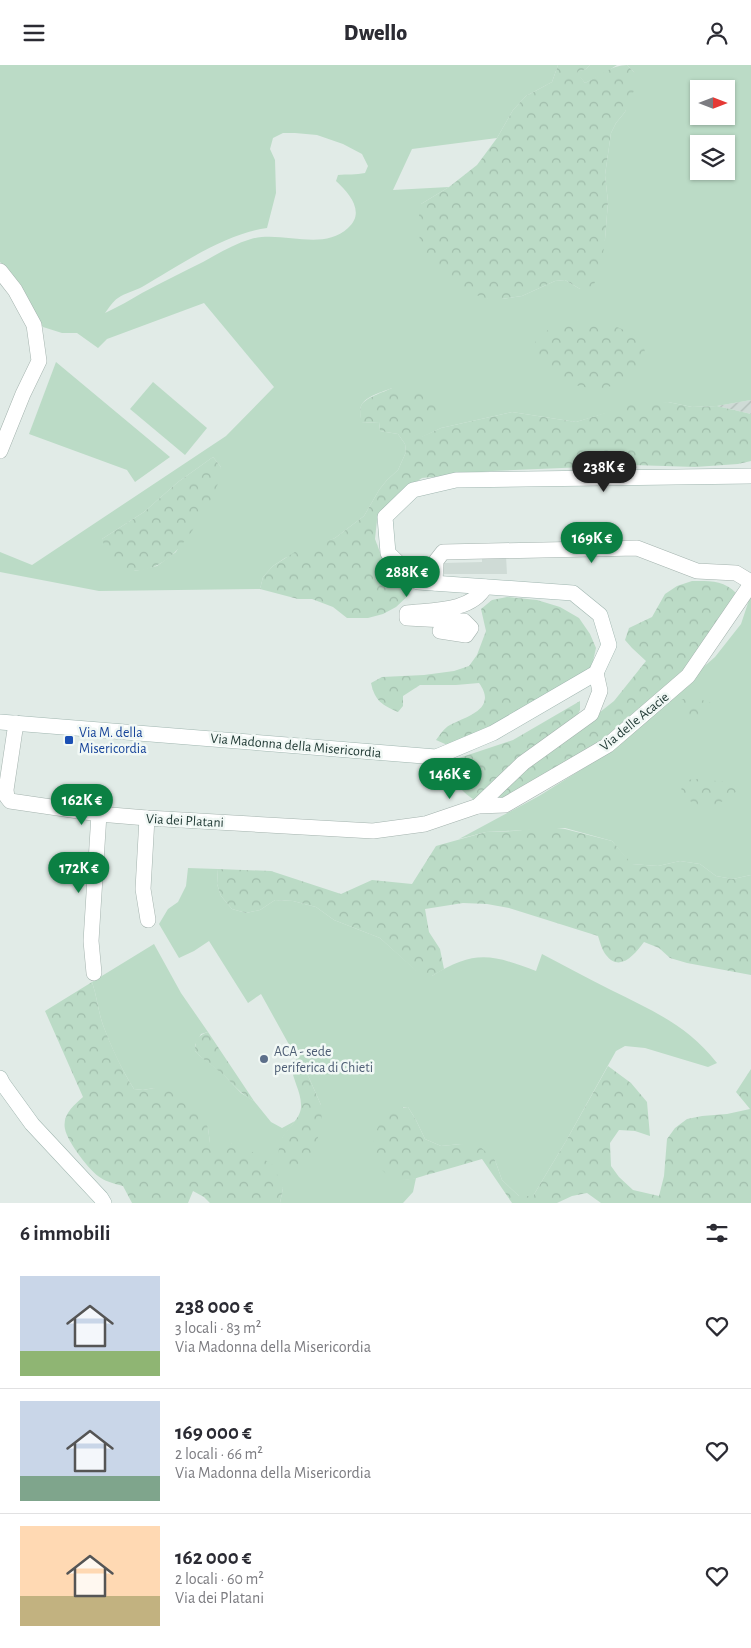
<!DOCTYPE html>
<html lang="it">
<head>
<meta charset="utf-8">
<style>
	:root { --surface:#fff; --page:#f2f2f3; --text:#2b2b33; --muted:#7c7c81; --line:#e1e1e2; --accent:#0b8043 }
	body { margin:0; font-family:"Alegreya Sans",sans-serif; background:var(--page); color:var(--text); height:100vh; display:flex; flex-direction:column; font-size:19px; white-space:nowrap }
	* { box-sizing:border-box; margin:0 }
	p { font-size:16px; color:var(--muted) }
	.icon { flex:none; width:28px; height:28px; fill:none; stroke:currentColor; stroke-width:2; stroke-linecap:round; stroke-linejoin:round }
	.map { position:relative; height:1138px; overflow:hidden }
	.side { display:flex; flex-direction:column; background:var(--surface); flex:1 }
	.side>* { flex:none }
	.needle { width:32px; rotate:90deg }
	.tools { position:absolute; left:690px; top:15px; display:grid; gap:10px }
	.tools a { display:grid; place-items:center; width:45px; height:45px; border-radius:0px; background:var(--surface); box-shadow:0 1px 4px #0004; font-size:25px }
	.price { position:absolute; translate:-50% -42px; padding:0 11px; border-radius:18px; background:var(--accent); color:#fff; font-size:16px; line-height:32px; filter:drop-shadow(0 1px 2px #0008) }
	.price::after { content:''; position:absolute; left:50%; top:30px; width:15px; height:11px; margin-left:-8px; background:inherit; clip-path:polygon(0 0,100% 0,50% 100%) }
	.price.selected { background:#222; color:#fff }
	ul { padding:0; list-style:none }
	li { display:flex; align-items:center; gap:15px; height:125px; padding:0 20px }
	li+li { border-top:1px solid var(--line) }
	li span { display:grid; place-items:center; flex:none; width:140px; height:100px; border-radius:0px; color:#555 }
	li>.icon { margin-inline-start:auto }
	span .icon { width:60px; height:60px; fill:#fffc; stroke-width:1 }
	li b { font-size:21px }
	h2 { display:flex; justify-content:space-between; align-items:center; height:60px; padding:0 20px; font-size:21px }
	header { display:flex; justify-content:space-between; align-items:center; height:65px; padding:0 20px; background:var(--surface); font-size:22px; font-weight:800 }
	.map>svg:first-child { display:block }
	.built { fill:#cfdbd6 }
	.industrial { fill:url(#industrial-furrows) }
	.green { fill:#bbdbc6; fill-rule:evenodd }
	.forest { fill:url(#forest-crowns) }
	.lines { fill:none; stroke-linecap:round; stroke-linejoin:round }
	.street-casing { stroke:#a4b3ae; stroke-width:16 }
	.secondary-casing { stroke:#a0b6b0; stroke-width:16 }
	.street { stroke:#fff; stroke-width:15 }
	.secondary { stroke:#fff; stroke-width:15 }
	.transit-dot { fill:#1a4fb4; stroke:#f1f8f5; stroke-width:2 }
	.service-dot { fill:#5c6f8a; stroke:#f1f8f5; stroke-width:2 }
	.labels { text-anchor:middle; stroke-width:5; stroke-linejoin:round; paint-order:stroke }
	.street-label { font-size:14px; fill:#223b36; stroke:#f1f8f5 }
	.transit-label { font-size:14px; fill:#164399; stroke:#f1f8f5; text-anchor:start }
	.service-label { font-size:14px; fill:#4e5e75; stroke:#f1f8f5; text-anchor:start }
</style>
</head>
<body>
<header><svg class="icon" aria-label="menu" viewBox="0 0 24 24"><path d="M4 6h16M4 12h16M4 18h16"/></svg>Dwello<svg class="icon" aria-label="person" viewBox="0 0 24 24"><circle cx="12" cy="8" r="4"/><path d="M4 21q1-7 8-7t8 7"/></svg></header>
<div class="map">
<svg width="751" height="1138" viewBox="0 0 751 1138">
	<defs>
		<pattern id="industrial-furrows" width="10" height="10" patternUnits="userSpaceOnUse" patternTransform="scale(1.25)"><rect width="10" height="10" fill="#cfdbd6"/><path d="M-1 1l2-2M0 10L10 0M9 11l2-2" fill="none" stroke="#b1bdb8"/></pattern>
		<pattern id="forest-crowns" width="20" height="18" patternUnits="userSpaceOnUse" patternTransform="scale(1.25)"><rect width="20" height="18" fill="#bbdbc6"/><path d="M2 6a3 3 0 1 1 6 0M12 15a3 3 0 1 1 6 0" fill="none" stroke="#a0bdab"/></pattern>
	</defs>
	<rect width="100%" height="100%" fill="#e1ebe7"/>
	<polygon class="built" points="482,491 506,491 507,509 444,509 444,498 482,497"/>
	<polygon class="industrial" points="751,335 751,349 717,341"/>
	<g class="green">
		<path d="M 0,0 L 558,0 L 552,17 L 526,31 L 513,45 L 497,73 L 412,84 L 393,125 L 449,122 L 421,139 L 488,234 L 502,234 L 522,231 L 555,216 L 565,215 L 580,224 L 605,174 L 608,137 L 605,110 L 611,68 L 616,58 L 625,47 L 635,8 L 627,0 L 751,0 L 751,335 L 717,341 L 692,342 L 668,337 L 603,349 L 576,357 L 512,347 L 441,363 L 420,373 L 392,323 C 383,327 365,331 361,341 C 359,346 361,353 362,358 L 379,357 L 380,366 L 398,369 L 405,379 L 406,387 L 398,405 L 387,415 L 379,425 L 364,451 L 335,473 L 285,493 L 273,501 L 263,512 L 260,524 L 99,526 L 0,507 L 0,487 L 32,500 L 226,371 L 274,322 L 204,238 L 107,274 L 98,283 L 77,268 L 62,268 L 43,262 L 33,248 L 14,213 L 0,197 ZM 699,24 L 726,24 L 726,51 L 699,51 ZM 283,68 L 295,68 L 317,70 L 343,79 L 362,89 L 368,101 L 365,108 C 356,110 347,109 338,110 L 336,116 C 349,128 366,147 348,163 C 322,187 282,165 251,174 C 234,179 219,188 203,197 C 183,207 162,217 142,228 C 130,235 118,242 105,248 C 109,243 113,236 118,233 C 125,228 134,226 142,222 C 178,201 226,168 267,163 L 276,128 L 275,95 L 270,84 L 273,73 ZM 699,79 L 726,79 L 726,106 L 699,106 ZM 213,392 L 221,402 L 176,487 L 157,501 L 135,506 L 102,474 L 144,447 L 178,417 Z"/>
		<polygon points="590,0 617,0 603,9 585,18 576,7 586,4"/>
		<polygon points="56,297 170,392 135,417 127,405 29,369"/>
		<polygon points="153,317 207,363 185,390 130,344"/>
		<polygon points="751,529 751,810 733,814 716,811 700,799 680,796 658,801 631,799 612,776 565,763 486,767 459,774 539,731 595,696 715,592 741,559"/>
		<path d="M 188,803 L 218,804 L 217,819 L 221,831 L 232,844 L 246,848 L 260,845 L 275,835 L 293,836 L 316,842 L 334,855 L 380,873 L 418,907 L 432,911 C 474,885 491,889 536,906 L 542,889 C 565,901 587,913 611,925 C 653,946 687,960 717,998 L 708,1002 L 645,983 L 625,981 L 616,986 L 566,1076 L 533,1131 L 519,1131 L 502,1115 L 495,1095 L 461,1079 L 441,1081 L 425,1074 L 416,1055 L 408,1042 L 403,1042 L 403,1115 L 416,1113 L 413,1127 L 403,1138 L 280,1138 L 283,1123 L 231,1078 L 210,1078 L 208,1063 L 154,1023 L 143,1025 L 134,1024 C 122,1005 111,982 103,960 C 98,946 97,931 92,917 L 154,879 L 181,928 L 208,967 L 201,969 L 195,980 L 195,986 L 200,991 L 222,1008 L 241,1028 L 254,1036 L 271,1057 L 282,1063 L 295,1056 L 282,1073 L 321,1040 L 306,1006 L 297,994 L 261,929 L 248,938 L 209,876 L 194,886 L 179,893 L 159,859 L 168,844 L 178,837 L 186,821 Z"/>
	</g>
	<g class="forest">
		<path d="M 558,0 L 590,0 L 586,4 L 577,7 L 585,18 C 599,11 612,0 627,0 L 635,8 L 635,23 L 625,47 L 616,58 L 611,68 L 605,110 L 608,137 L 605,174 L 601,205 L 593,221 L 580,224 L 565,215 L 555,216 L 522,231 L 502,234 L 488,234 L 467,227 L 449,218 L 433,204 L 421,187 L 418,157 L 421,139 L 449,122 L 477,100 L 497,73 L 513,45 L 526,31 L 552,17 Z"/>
		<path d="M 579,258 C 607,258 619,259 642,277 C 643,280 645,285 645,288 C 644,308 620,320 603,323 C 584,326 552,314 539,300 C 536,297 533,291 531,287 L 537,273 L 551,263 Z"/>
		<path d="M 392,323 L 422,326 L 436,331 L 438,348 L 421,372 L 441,363 L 512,347 L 576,357 L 637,338 L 668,337 L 692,342 L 717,341 L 751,349 L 751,396 L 738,399 L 695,402 L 633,400 L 492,406 L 422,413 L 398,429 L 384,443 L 377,455 L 375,474 L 381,490 L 400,511 L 410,529 L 396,542 L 383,549 L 368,553 L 347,553 L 333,542 L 312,534 L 298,534 L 260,524 L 263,512 L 273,501 L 298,485 L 335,473 L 364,451 L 379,425 L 387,415 L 398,405 L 406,387 L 405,379 L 398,369 L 380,366 L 379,357 L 361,358 C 361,353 359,346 361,341 C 364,333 384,327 392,323 Z"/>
		<path d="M 213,392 L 221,402 C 220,409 220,416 217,421 C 210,440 190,472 176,486 C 164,500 138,512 121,502 C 111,497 105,483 102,474 L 144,447 L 178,417 Z"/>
		<path d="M 692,516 C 709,516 724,515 736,528 L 691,597 L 674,615 L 618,665 L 510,734 L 497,733 L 499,727 L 614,636 L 646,596 L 632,583 L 625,575 L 629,563 L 652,552 L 665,529 L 677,521 Z"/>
		<path d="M 507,532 L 537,535 L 560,542 L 579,553 L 590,569 L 596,583 L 591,605 L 577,618 L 452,682 L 436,675 C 440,670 444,663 450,660 C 467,651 498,644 479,618 L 456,620 L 420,620 L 403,631 L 403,641 L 398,647 C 382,640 375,636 371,618 L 382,612 L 424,610 L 454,606 L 469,601 L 477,590 L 486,566 L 481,544 L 492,535 Z"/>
		<path d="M 688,632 L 696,633 L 714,639 C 711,651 696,657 686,650 C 683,648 682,645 680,643 L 681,635 Z"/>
		<path d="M 580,636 L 580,645 L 576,653 L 477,736 C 465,730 453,719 454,704 C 454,701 458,696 459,693 L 513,675 Z"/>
		<path d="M 697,714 L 736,718 L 736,727 C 715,743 701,749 681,728 L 682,719 L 686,715 Z"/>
		<path d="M 548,762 L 565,764 L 612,776 L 632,799 L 658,801 L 680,796 L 700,799 L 716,811 L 733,814 L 751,810 L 751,910 L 687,898 L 670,893 L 659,883 L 644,877 C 635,889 620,908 606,890 C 602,885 600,877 598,871 L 509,843 L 487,839 L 463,838 L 425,844 L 429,867 L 440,884 L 444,904 L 432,911 L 427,916 L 380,873 L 334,855 L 316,842 L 293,836 L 275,835 L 260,845 L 246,848 L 232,844 L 221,831 L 217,819 L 218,804 L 271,806 L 341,829 L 372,815 L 412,819 L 436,781 L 486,767 L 514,766 Z"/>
		<path d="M 92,917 C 97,931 98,946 103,960 C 111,981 122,1005 134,1024 L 143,1025 L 154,1023 L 178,1026 L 198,1041 L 208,1063 L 210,1078 L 231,1078 L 243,1081 L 273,1100 L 283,1123 L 280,1138 L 210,1138 L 204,1132 L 193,1126 L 188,1138 L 132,1138 L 123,1121 C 116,1119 107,1117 101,1113 C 90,1107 67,1076 65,1064 C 62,1050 74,1040 83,1032 L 45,946 Z"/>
		<path d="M 208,967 L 254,1036 C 240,1029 232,1017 220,1007 C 212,1000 202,994 195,986 C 195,975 198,970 208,967 Z"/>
		<path d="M 297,994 L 306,1006 L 321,1040 L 322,1059 L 315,1082 L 303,1099 L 289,1100 L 278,1089 C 279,1084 280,1078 282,1073 C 287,1063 302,1053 301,1040 C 301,1026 292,1014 291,999 Z"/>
		<path d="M 608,1001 L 631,1018 L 647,1037 L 650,1071 L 635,1066 L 619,1065 L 610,1078 L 611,1101 L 619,1112 L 633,1125 L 659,1131 L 664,1111 L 667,1074 L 675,1063 L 687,1054 L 702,1051 L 727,1049 L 750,1044 L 736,1027 L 751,1004 L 751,1138 L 601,1138 L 587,1128 L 572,1131 L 557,1138 L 512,1138 L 482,1094 C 465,1099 448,1104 430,1109 C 422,1111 413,1115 404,1115 C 390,1115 377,1103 374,1090 C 369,1074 379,1058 390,1045 C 397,1046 401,1042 408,1042 L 416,1055 L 425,1074 L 441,1081 L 461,1079 L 478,1080 L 495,1095 L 502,1115 L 519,1131 L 533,1131 L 566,1076 Z"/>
	</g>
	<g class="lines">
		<defs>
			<g id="street">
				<polyline points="0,206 15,225 34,260 39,296 23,329 0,386"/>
				<polyline points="435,518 436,496 443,487 637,483 697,506 736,508 751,517"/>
				<path d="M 440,566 L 466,570 L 471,563 L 464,556 L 407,553 L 407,548 C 432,545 471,547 485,522"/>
				<polyline points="16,658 6,725 7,732 10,736 99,749 147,753 373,766 425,759 478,741 523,698 591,649 600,626 596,608"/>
				<polyline points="478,741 505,740 608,680 688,611 751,519"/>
				<polyline points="147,753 143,824 148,855"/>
				<polyline points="94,908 91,876 99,749"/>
			</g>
			<g id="secondary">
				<polyline points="0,657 436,692 493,668 596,608 609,580 600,550 573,528 418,517 388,488 385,452 413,425 456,415 751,411"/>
				<polyline points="0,1013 3,1019 32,1059 101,1133 104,1138"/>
			</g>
		</defs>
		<use href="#street" class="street-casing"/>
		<use href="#secondary" class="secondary-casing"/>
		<use href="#street" class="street"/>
		<use href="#secondary" class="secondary"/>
	</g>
	<rect class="transit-dot" x="64" y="670" width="10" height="10" rx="2.5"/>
	<circle class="service-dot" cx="264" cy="994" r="5"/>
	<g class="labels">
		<g class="street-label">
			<text transform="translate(634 656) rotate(-39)" y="5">Via delle Acacie</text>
			<text transform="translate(296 680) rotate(5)" y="5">Via Madonna della Misericordia</text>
			<text transform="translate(185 755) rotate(3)" y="5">Via dei Platani</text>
		</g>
		<g class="transit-label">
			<text x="79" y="672">Via M. della<tspan x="79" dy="16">Misericordia</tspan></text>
		</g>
		<g class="service-label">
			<text x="274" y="991">ACA - sede<tspan x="274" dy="16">periferica di Chieti</tspan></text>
		</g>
	</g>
</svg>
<div class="tools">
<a><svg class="needle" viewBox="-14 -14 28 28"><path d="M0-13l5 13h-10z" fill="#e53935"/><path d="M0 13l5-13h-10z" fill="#7c7c81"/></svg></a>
<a><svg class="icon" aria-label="layers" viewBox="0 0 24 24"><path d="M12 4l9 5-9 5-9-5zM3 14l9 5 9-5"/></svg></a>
</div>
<b class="price selected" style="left:604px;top:428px">238K €</b>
<b class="price" style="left:592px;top:499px">169K €</b>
<b class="price" style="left:407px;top:533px">288K €</b>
<b class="price" style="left:450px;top:735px">146K €</b>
<b class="price" style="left:82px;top:761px">162K €</b>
<b class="price" style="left:79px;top:829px">172K €</b>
</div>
<section class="side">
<h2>6 immobili<svg class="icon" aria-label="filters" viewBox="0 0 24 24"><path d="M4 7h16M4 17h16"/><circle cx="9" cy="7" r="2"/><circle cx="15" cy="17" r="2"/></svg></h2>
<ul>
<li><span style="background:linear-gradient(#c9d6e8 75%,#8fb573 0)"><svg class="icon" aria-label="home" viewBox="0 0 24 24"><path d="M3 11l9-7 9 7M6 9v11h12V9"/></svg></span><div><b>238 000 €</b><p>3 locali · 83 m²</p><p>Via Madonna della Misericordia</p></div><svg class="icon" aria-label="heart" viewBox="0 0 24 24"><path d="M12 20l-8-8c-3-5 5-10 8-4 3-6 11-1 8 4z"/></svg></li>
<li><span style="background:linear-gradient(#c9d6e8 75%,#7fa58c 0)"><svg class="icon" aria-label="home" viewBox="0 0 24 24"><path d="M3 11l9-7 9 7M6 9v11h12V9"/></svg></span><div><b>169 000 €</b><p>2 locali · 66 m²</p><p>Via Madonna della Misericordia</p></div><svg class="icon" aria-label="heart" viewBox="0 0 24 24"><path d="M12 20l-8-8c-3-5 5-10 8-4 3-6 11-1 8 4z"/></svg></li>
<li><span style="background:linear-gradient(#ffd9b3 70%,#c2b280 0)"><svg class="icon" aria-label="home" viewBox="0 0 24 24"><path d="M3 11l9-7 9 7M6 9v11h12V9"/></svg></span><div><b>162 000 €</b><p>2 locali · 60 m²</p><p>Via dei Platani</p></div><svg class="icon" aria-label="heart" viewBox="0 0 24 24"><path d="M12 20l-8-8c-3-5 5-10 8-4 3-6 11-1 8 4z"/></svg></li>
</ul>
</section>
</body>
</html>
